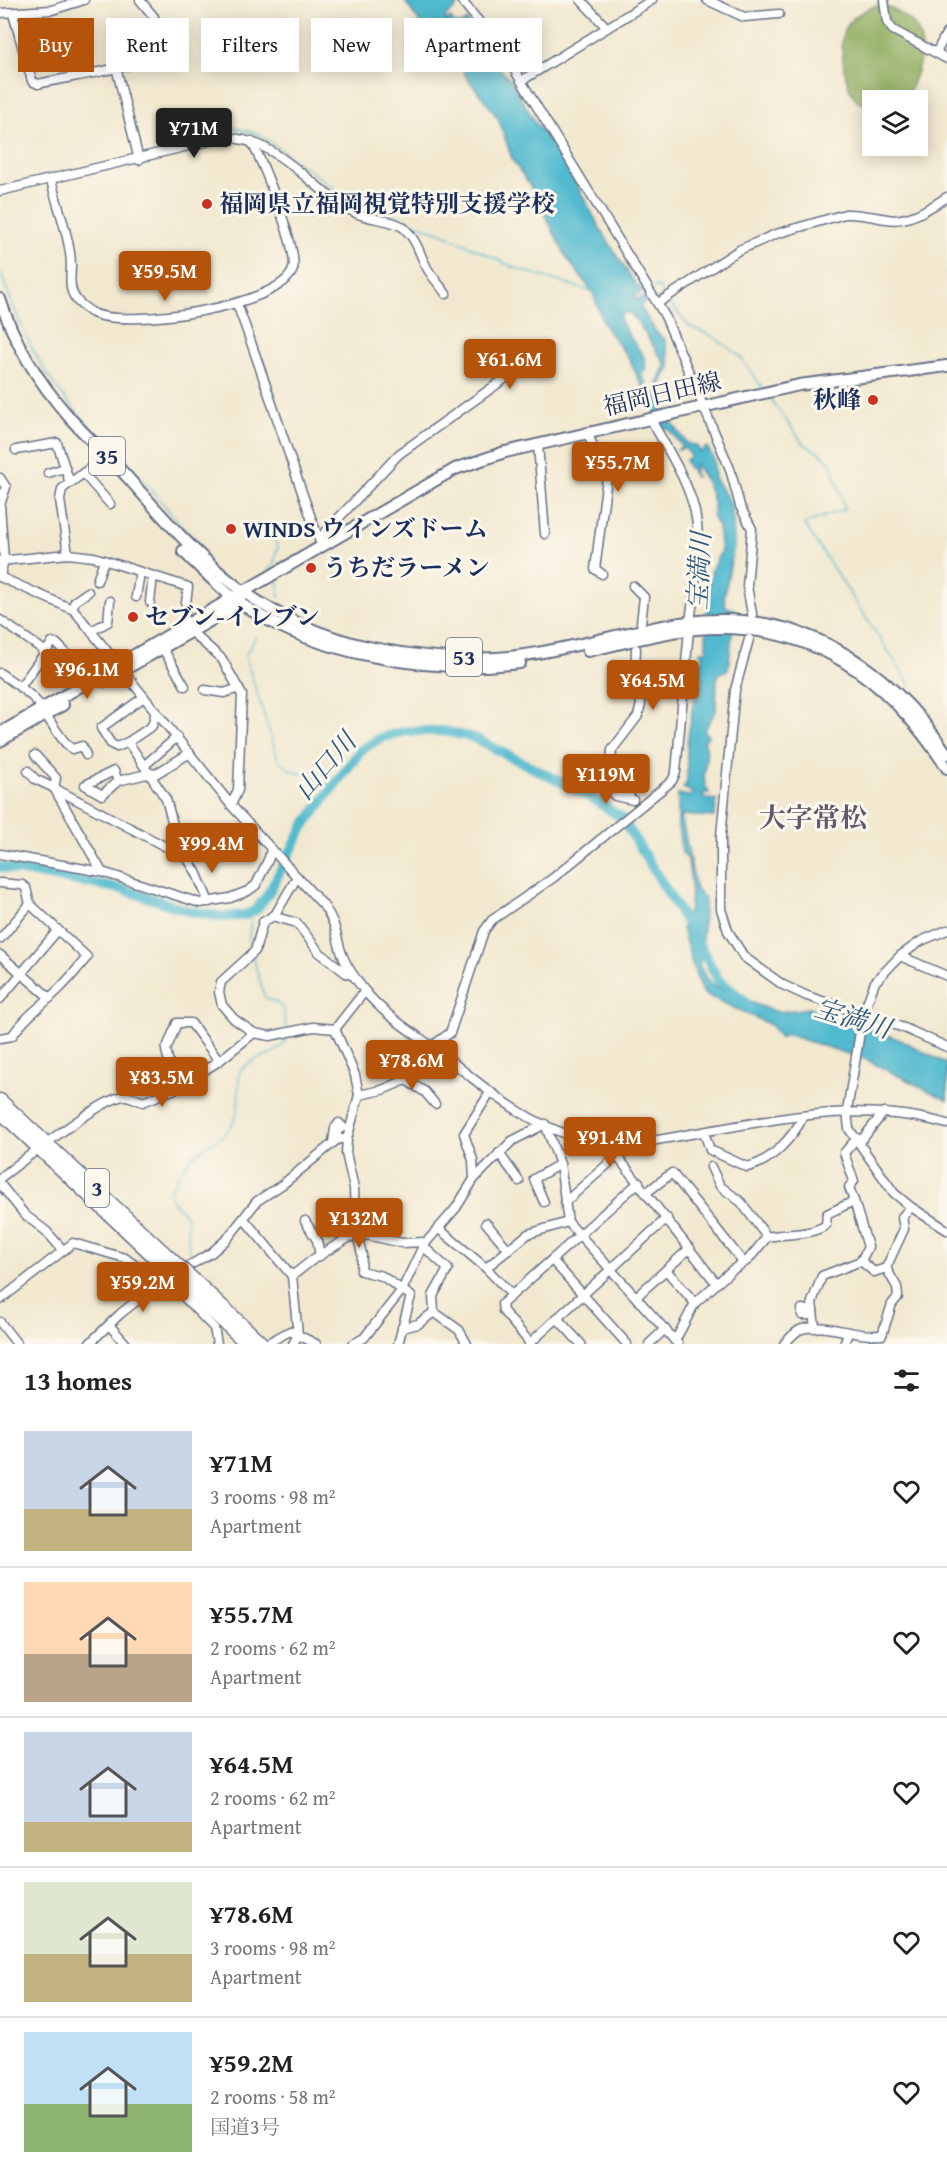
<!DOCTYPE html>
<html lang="en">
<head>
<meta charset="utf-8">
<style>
	:root { --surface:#fff; --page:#f2f2f2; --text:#222; --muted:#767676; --line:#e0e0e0; --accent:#b45309 }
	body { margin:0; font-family:"Gentium Book Plus","Noto Serif JP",serif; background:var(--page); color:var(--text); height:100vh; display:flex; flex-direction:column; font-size:22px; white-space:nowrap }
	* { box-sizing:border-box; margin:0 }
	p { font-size:20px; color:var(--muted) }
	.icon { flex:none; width:33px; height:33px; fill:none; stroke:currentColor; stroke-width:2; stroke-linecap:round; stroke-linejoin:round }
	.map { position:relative; height:1344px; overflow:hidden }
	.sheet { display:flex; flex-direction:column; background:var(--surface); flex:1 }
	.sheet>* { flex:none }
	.guide { position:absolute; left:18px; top:18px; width:600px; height:54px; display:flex; gap:12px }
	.buttons { position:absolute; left:862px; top:90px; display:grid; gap:12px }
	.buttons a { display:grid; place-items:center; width:66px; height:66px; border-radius:0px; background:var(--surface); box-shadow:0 3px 15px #0003; font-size:30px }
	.price { position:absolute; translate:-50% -51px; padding:0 14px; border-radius:6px; background:var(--accent); color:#fff; font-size:20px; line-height:39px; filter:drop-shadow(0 2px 3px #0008) }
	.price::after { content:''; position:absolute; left:50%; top:36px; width:18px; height:14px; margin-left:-9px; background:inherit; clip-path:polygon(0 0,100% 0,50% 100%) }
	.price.selected { background:#222; color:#fff }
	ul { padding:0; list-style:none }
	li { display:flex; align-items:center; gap:18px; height:150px; padding:0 24px }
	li+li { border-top:2px solid var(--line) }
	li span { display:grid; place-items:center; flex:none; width:168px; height:120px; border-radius:0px; color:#555 }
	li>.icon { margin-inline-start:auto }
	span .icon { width:72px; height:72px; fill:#fffc; stroke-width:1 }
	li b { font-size:26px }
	h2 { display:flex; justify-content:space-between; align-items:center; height:72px; padding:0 24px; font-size:26px }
	.pill { padding:0 21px; border-radius:0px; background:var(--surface); box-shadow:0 3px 15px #0003; font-size:21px; line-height:54px }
	.pill.selected { background:var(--accent); color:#fff }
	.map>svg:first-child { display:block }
	.forest { fill:#90ad60; stroke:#566e5f; stroke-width:1.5 }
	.water { fill:#51bacf; stroke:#367496; stroke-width:1.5; fill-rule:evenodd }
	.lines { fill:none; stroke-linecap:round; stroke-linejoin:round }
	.stream { stroke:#51bacf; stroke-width:1.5 }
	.river { stroke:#51bacf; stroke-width:10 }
	.minor-casing { stroke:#667086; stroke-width:11 }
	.major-casing { stroke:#667086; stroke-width:14 }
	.highway-casing { stroke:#667086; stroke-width:15 }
	.minor { stroke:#fff; stroke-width:8 }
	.major { stroke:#fff; stroke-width:10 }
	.highway { stroke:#fff; stroke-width:12 }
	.highway-bridge-casing { stroke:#667086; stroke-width:15; stroke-linecap:butt }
	.highway-bridge { stroke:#fff; stroke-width:12 }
	.poi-dot { fill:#c8321e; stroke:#fbf7ec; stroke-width:2 }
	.labels { text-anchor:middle; stroke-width:6; stroke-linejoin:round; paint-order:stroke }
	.shield { fill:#fbf7ec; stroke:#5e6b89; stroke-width:1.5 }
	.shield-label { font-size:22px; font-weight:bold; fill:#1b2f5e }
	.poi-label { font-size:24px; font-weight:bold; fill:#1b2f5e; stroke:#fbf7ec; text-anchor:start }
	.street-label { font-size:24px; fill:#1b2f5e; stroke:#fbf7ec }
	.water-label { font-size:26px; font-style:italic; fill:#2b5980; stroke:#fbf7ec }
	.quarter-label { font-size:27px; font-weight:bold; fill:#61586e; stroke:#fbf7ec }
</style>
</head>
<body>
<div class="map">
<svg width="947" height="1344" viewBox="0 0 947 1344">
	<rect width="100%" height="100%" fill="#fbf7ec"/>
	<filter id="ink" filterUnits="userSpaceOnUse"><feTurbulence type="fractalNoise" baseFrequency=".0167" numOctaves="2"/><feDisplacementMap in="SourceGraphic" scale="12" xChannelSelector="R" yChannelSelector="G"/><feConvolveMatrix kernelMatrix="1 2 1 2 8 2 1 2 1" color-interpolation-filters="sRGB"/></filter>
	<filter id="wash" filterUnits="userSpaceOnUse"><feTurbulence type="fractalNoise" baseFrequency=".008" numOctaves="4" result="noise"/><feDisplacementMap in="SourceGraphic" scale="24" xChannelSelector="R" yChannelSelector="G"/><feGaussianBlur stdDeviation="1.35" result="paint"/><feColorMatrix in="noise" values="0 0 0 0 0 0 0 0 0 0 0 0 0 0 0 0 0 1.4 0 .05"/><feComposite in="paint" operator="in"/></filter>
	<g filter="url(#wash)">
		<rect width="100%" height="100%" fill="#f2e8cf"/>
		<path class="forest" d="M 881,5 C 935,23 925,54 907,97 L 903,100 L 873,100 L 873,106 C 867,105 860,104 856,99 C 845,88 837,40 846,27 C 854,15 868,7 881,5 Z"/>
		<path class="water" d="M 404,0 L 451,0 L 458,6 L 445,17 L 446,21 L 451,18 L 454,24 L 462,24 L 467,20 L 470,25 L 443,37 L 443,40 L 451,41 L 459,48 L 463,47 L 467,53 L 469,47 L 474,48 L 483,58 L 492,60 L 510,80 L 535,122 L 565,163 L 601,230 L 636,285 L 646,290 L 634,296 L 636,300 L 648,295 L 649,299 L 641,305 L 641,308 L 656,332 L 665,340 L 670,367 L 662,382 L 661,408 L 687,443 L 697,446 L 700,452 L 707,447 L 714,460 L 715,480 L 730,502 L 733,520 L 734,546 L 724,596 L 726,607 L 735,609 L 728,670 L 720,673 L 717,678 L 716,710 L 704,731 L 708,736 L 704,741 C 712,754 697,774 709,793 L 702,794 L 705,799 L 717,800 L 714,817 L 681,815 L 696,890 L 705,898 L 702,941 L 705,950 L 699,964 L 705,977 L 715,986 L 760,1006 L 778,1012 L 809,1008 L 847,1019 L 903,1041 L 947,1064 L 947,1100 L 867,1060 L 786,1034 L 780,1038 L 771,1025 L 704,994 L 694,970 L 682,929 L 690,908 L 691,885 L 688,859 L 682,853 L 678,828 L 678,794 L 689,796 L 694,793 L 683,788 L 687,782 L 687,744 L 693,706 L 702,681 L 699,667 L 703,656 L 700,654 L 701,651 L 706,652 L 707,601 L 712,569 L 721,551 L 718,527 L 712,516 C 718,506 704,471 694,465 L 696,478 L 685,461 L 691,456 L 685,448 L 677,450 L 682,446 L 669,430 L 662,427 L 629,359 L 604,325 L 593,293 L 567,258 L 531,187 L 513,161 L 498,118 L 465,75 L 460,61 L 450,47 L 445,44 L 434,47 L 430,39 L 435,36 L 431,31 L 438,26 L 436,23 L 424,29 ZM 627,312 L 633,315 L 666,365 L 658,382 L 656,402 L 641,374 L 646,370 L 644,357 L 626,331 L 619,316 Z"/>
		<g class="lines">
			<g class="stream">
				<polyline points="232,127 259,134 348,198 446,235 515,268 590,291"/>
				<path d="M 0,271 C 17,319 38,370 73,408 C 92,430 114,449 134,470 C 157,495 176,522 201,546"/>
				<polyline points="652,288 657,286 664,295"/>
				<polyline points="668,301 689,326 712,336 739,355 763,389"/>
				<polyline points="768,396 803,443 824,456 831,463 845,509 804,524 911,686"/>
				<polyline points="268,525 278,547 273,567 268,569 270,571"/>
				<polyline points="276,579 279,583 279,598"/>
				<polyline points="256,636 245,656 278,759 290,770 317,778"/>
				<polyline points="321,780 334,787"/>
				<path d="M 250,951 C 245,937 253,926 251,912"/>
				<path d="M 253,958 L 265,998 C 288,1006 282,1008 286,1029"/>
				<path d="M 193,1261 L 189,1251 L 187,1216 L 172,1201 L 169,1192 C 176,1176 189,1157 203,1148 C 216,1139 227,1136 234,1121 C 242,1106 236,1087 240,1071 C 255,1053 280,1059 288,1036"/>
				<polyline points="114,1327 166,1285"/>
				<polyline points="96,1344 111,1330"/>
			</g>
			<polyline class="river" points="0,867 122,889 189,911 223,917 245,915 256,910 268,894 304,826 361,750 380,738 406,731 444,731 474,738 590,797 622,818 692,932 719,981 744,1000"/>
		</g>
	</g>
	<g filter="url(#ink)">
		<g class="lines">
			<defs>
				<g id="minor">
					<polyline points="461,0 501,48 665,316 730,469 740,506 752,529 747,586 752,614"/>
					<polyline points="581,0 607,28"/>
					<polyline points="707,0 744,17 779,14"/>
					<polyline points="884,0 887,22 893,30 947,59"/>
					<polyline points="0,13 52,10 84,0"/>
					<path d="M 13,14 L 32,81 L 38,84 C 70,76 141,68 165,50 L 154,17 L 140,0"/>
					<polyline points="936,53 947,32"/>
					<polyline points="116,67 139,160"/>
					<polyline points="521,81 652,0"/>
					<path d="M 51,180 C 57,206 70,237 71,264 C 71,276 68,289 76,299 C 78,303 89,311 93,313 C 124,329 282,307 293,269 C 299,251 262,161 251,141"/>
					<path d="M 0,191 L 222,138 C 277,135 310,190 356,213 C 369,220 393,219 404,228 C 417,240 419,253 427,268 C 432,277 440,285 446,294"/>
					<path d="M 658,303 L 739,250 L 776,234 L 845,214 C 859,213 872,217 887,219 C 909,223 929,208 947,197"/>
					<path d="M 237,304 C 267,383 290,463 320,542"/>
					<path d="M 650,418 C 668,451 693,487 697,524 C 700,557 694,590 690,622"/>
					<polyline points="587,432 607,478 595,569 602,574"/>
					<polyline points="538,444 545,534"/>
					<polyline points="16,450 57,443 70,483"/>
					<polyline points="48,473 65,468"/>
					<polyline points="83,473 110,504"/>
					<polyline points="0,478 6,487 0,505 4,560 0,576"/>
					<polyline points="319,539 399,454 517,370"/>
					<polyline points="68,554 60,500 62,489 101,460"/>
					<polyline points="0,561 68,554 94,557 188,587 184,618 197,637 222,659 242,695 238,790 231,805"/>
					<path d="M 0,577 L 74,610 L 231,805 L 323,905 C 339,926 335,939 344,959 C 349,970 357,981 364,990 C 389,1021 425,1039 455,1064 C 496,1098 542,1133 597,1142 C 629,1147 663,1139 696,1133 C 779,1119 864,1099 947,1124"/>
					<polyline points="97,581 104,560"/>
					<polyline points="633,586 644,597 641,623"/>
					<polyline points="136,597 140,572"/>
					<polyline points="150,602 153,576"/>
					<polyline points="72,609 75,601 88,592"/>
					<polyline points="0,620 45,651"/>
					<polyline points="91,631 108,622 110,601"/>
					<polyline points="749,639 735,690 721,836 721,909 728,931 744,957 783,985 807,996 904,1028 947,1047"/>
					<polyline points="163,649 185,686"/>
					<path d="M 0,673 C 13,682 28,691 38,703 C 46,714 63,744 72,749 L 82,746 L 86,755"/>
					<polyline points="20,687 52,643 56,643 69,656 86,685"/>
					<polyline points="205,690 224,693 239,688"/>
					<polyline points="156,711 152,726 128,742 166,799 178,843 196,872 209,902"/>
					<polyline points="128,742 117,747 111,744 101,728 144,697"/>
					<polyline points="145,765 177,737"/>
					<polyline points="28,771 35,779 54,788 56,778 35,755"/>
					<polyline points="594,773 615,796 633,800"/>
					<polyline points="152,776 190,753"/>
					<polyline points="118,781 114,771 85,785 102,795 118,781 151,773"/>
					<polyline points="631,799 611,762 612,750 638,716 641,704 635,672 636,649"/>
					<polyline points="0,854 102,872 200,903 230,898 248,891 256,885 269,858 271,849"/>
					<polyline points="102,872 54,788 189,859"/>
					<polyline points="297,877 275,915 263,922 255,951 221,982 219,992 222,1005 234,1019 254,1033 270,1036 313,1027 335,1029"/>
					<path d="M 0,883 L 22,885 L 26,888 L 30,904 L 87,957 C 79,967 71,977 62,986 C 45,1004 26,1015 12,1036 L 0,1038"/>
					<polyline points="272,916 297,923 319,952 346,973 354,976"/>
					<polyline points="947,930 921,941 900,956 875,982 863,1014 847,1111 849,1129 894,1193 911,1207 947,1230"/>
					<polyline points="0,939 30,904"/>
					<polyline points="0,955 50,998"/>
					<polyline points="900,956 947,976"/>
					<polyline points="0,999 58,930"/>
					<polyline points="335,1029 355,1075 359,1095 347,1139 346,1153 354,1188 355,1224 362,1255 361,1271 382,1276 411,1296 398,1344"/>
					<polyline points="335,1029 365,991"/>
					<polyline points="406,1080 425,1092 435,1104"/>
					<polyline points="175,1089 166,1050 177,1023 191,1023 219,1061"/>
					<polyline points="359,1095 382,1090 406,1080 423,1067 432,1046 450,1033 484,931 492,920 553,878 672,781 676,772 689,630"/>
					<path d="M 704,1132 L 710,1150 L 747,1167 C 770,1163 793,1137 803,1117"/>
					<polyline points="333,1142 335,1128 339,1123 343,1127 337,1131 337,1140"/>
					<polyline points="860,1142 884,1112"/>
					<polyline points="620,1143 617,1156 716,1283"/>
					<polyline points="499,1153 519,1181"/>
					<polyline points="711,1167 720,1186 741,1202 767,1237"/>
					<path d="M 0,1178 C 21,1162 105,1096 125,1096 C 130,1096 138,1100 143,1102 L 175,1089 L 219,1061 L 254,1033"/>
					<polyline points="474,1179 473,1160 464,1134 489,1094"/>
					<polyline points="0,1184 25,1215 46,1231 63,1250"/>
					<polyline points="647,1192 672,1173 743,1262"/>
					<polyline points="854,1201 849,1187 854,1181 844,1153 857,1138"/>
					<polyline points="544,1202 534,1179 560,1164"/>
					<polyline points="565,1202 617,1156"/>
					<polyline points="244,1219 292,1276 298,1335 293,1344"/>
					<polyline points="305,1221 317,1240 320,1256"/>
					<polyline points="486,1223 509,1250"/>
					<polyline points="438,1228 486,1268 512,1295"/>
					<polyline points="423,1246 448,1269 433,1296 434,1312"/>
					<polyline points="552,1260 627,1344"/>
					<polyline points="861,1261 874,1272 886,1268 904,1229 902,1217 911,1207"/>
					<polyline points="486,1268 528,1234 568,1222"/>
					<polyline points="666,1270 695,1303"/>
					<polyline points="292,1276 315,1258 350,1237 367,1235 402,1243 426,1242"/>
					<polyline points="167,1280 214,1328 217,1344"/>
					<polyline points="636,1297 690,1248"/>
					<polyline points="0,1300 73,1243 125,1258 159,1283"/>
					<polyline points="813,1311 802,1309 802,1315 813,1315"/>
					<polyline points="557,1318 581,1344"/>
					<polyline points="0,1322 17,1344"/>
					<polyline points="109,1325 126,1344"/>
					<polyline points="402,1328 418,1324 434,1312 459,1330 467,1344"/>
					<path d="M 675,1341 L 695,1303 L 732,1270 L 748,1260 L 767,1237 C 786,1233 810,1236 826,1225 L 827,1214 L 854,1201 L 868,1247 L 861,1261 L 822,1276 L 812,1302 L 815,1328"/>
					<polyline points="89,1344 120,1314 159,1283 211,1253 227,1239 257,1201 283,1184 338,1139 347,1139"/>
					<polyline points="266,1344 290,1331 316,1344"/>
					<polyline points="353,1344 364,1338 402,1290 423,1246 456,1208 474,1179 512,1141 545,1124 560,1164 568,1222 678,1344"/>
					<polyline points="529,1344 667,1218"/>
					<polyline points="531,1344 503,1311 502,1304 639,1182"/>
					<polyline points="649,1344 665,1329"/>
					<path d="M 784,1344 C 789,1339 795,1331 802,1329 C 825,1322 857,1338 882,1335 L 892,1304 L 898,1297 L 897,1287 L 886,1268"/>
					<polyline points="844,1344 848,1333"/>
				</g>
				<g id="major">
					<path d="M 0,299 C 14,343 39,383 70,418 C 89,440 111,458 130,480 C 203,563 259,624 373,648 C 419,657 471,662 517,656 C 575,649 631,629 688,622 C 800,609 887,664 947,754"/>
					<path d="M 183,551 C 200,568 218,586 237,601 C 313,655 429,674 520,663"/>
					<path d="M 588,651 C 624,643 660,632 696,629 C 811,620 887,676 947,768"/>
					<polyline points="105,681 229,610 240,599"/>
					<polyline points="0,733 455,469 505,452 799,385 947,366"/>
					<polyline points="0,741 63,705"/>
				</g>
				<g id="highway">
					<polyline points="0,1100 180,1267"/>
					<polyline points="0,1112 171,1273"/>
					<polyline points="192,1278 263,1344"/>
					<polyline points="182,1284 247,1344"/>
				</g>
			</defs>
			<use href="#minor" class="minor-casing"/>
			<use href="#major" class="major-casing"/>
			<use href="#highway" class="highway-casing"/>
			<use href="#minor" class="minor"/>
			<use href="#major" class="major"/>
			<use href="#highway" class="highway"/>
			<defs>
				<g id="highway-bridge">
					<polyline points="180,1267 192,1278"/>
					<polyline points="171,1273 182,1284"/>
				</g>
			</defs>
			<use href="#highway-bridge" class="highway-bridge-casing"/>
			<use href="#highway-bridge" class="highway-bridge"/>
		</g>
	</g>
	<g class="poi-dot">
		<circle cx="207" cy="204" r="6"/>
		<circle cx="873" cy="400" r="6"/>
		<circle cx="231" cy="529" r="6"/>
		<circle cx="311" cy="568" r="6"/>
		<circle cx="133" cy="617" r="6"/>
	</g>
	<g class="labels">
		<g class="shield">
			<rect x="89" y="437" width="36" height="38" rx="4.5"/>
			<rect x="446" y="638" width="36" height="38" rx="4.5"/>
			<rect x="85" y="1169" width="24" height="38" rx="4.5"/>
		</g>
		<g class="shield-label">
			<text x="107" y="464">35</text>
			<text x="464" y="665">53</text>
			<text x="97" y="1196">3</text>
		</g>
		<g class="poi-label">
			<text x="219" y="212">福岡県立福岡視覚特別支援学校</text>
			<text x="861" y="408" text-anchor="end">秋峰</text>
			<text x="243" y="537">WINDS ウインズドーム</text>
			<text x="323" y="576">うちだラーメン</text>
			<text x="145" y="625">セブン-イレブン</text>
		</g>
		<g class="street-label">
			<text transform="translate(662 394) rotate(-13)" y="8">福岡日田線</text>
		</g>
		<g class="water-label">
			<text transform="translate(699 571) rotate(-87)" y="9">宝満川</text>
			<text transform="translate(325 766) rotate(-49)" y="9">山口川</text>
			<text transform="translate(853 1018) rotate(17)" y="9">宝満川</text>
		</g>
		<g class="quarter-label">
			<text x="813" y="827">大字常松</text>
		</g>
	</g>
</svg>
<div class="buttons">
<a><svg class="icon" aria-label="layers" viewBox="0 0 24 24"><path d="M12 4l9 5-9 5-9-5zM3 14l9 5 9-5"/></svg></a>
</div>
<b class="price selected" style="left:194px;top:159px">¥71M</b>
<b class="price" style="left:165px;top:302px">¥59.5M</b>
<b class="price" style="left:510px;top:390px">¥61.6M</b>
<b class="price" style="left:618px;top:493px">¥55.7M</b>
<b class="price" style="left:87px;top:700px">¥96.1M</b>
<b class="price" style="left:653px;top:711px">¥64.5M</b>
<b class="price" style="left:606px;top:805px">¥119M</b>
<b class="price" style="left:212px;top:874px">¥99.4M</b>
<b class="price" style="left:412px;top:1091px">¥78.6M</b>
<b class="price" style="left:162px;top:1108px">¥83.5M</b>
<b class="price" style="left:610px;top:1168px">¥91.4M</b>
<b class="price" style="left:359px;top:1249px">¥132M</b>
<b class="price" style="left:143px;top:1313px">¥59.2M</b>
<div class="guide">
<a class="pill selected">Buy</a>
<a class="pill">Rent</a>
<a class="pill">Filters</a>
<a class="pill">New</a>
<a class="pill">Apartment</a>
</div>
</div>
<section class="sheet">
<h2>13 homes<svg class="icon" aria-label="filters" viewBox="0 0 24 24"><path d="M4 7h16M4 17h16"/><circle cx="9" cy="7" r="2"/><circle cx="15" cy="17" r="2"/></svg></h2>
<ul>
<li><span style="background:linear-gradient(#c9d6e8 65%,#c2b280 0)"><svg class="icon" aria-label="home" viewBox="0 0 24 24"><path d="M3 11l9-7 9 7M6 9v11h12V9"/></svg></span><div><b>¥71M</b><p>3 rooms · 98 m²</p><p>Apartment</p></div><svg class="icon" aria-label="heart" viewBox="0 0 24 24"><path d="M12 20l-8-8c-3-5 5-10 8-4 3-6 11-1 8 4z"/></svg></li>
<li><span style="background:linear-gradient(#ffd9b3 60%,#b9a48a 0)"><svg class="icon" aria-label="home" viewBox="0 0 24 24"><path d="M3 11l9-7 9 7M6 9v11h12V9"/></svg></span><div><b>¥55.7M</b><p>2 rooms · 62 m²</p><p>Apartment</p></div><svg class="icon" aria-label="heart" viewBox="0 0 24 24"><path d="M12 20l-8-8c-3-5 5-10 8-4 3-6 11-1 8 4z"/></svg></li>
<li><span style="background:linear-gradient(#c9d6e8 75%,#c2b280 0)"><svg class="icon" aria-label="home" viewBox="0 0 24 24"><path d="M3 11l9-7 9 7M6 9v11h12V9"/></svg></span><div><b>¥64.5M</b><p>2 rooms · 62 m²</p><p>Apartment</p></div><svg class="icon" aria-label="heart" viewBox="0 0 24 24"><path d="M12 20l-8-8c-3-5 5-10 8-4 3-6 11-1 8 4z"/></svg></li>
<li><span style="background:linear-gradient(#dfe7d0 60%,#c2b280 0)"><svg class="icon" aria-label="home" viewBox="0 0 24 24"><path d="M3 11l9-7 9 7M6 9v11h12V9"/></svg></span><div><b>¥78.6M</b><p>3 rooms · 98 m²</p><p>Apartment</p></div><svg class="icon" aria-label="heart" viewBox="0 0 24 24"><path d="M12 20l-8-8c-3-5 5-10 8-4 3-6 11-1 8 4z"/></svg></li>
<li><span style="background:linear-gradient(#bfe0f5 60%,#8fb573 0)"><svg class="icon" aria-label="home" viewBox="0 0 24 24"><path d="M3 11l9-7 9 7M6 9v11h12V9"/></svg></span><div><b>¥59.2M</b><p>2 rooms · 58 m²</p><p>国道3号</p></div><svg class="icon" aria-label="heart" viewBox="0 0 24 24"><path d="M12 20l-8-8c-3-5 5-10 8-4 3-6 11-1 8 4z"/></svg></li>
</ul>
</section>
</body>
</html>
